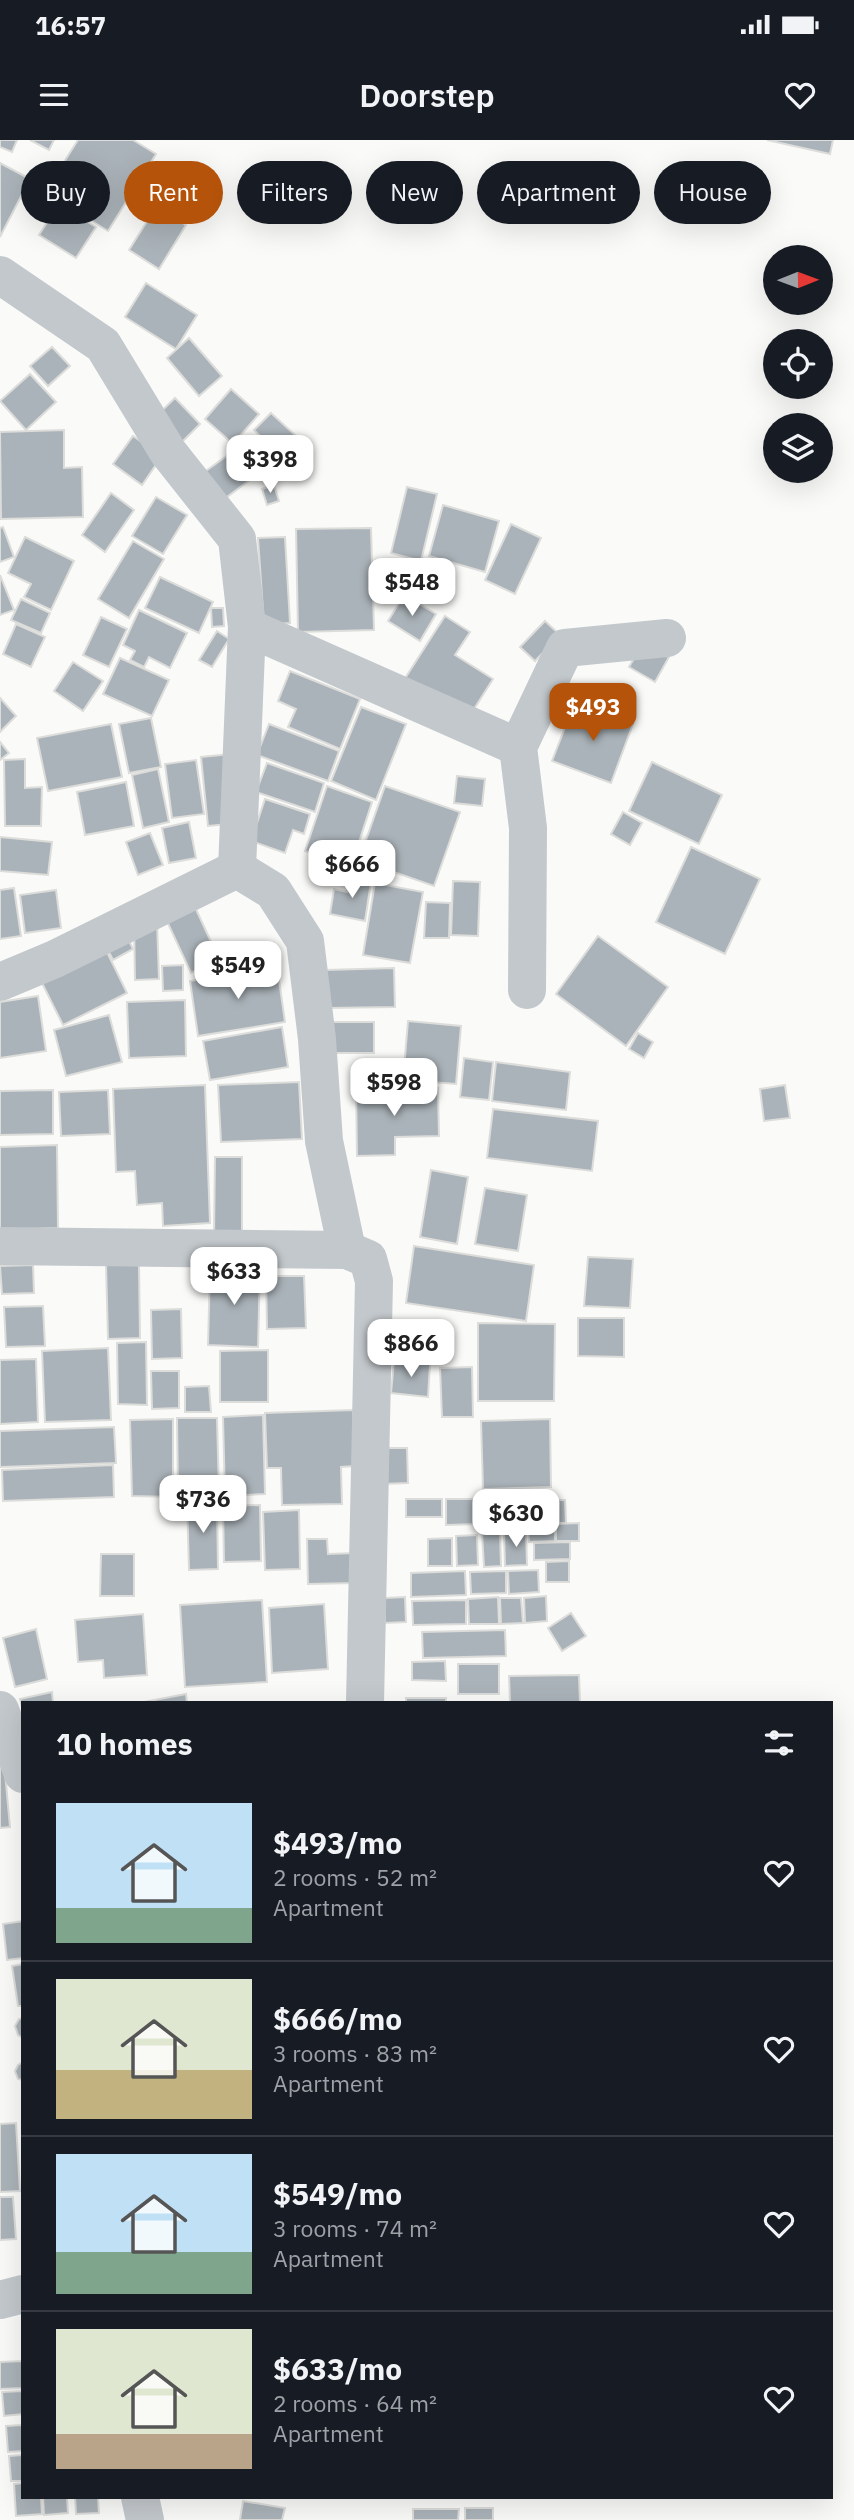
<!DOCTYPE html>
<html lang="en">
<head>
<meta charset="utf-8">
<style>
	:root { --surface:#171b24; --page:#20242c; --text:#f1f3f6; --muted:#9ea1a6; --line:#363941; --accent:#b45309 }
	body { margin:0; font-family:"IBM Plex Sans",sans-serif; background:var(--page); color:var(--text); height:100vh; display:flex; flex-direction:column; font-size:26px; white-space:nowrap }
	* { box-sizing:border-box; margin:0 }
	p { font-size:23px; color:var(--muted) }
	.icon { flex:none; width:38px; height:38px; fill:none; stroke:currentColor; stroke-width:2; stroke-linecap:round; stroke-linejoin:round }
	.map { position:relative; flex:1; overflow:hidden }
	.sheet { position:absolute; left:21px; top:1561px; width:812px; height:798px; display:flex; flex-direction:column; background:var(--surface); border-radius:0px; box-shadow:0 7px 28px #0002 }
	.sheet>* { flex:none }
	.banner { position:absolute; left:21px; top:21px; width:812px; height:63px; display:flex; gap:14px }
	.needle { width:46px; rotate:89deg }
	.fabs { position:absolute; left:763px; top:105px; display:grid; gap:14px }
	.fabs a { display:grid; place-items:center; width:70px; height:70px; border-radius:50%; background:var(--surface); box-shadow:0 7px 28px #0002; font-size:35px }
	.price { position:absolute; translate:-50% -60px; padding:0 16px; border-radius:14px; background:#fff; color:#222; font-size:23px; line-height:46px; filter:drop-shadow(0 2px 4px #0008) }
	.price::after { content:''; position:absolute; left:50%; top:42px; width:21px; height:16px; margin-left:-10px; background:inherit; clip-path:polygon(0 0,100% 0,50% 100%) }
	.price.on { background:var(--accent); color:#fff }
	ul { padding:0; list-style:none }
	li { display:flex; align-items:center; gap:21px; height:175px; padding:0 35px }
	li+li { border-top:2px solid var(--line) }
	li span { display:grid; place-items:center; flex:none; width:196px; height:140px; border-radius:0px; color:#555 }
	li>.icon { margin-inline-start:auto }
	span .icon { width:84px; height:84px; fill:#fffc; stroke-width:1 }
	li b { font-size:30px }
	h2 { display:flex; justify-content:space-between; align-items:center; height:84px; padding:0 35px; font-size:30px }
	.tag { padding:0 24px; border-radius:32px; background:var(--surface); box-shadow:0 7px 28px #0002; font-size:24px; line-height:63px }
	.tag.on { background:var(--accent); color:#fff }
	.status { display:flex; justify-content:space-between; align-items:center; height:49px; padding:0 35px; background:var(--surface); direction:ltr }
	.status svg { height:19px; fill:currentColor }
	header { display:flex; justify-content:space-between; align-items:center; height:91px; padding:0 35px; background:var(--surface); font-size:32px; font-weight:600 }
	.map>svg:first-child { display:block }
	.building { fill:#aab3b9; stroke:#dcdcda; stroke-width:2 }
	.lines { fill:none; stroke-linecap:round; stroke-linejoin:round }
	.minor { stroke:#c3c8cc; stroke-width:38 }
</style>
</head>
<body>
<div class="status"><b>16:57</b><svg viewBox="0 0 49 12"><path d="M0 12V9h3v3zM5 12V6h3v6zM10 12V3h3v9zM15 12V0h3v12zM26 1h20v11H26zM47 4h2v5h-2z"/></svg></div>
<header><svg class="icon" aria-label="menu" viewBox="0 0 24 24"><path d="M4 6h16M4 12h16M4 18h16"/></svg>Doorstep<svg class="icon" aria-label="heart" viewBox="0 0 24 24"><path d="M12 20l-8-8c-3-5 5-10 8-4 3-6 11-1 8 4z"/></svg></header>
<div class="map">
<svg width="854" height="2380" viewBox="0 0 854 2380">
	<rect width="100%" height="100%" fill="#fafaf8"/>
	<g class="building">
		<polygon points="0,0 17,0 12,12 0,7"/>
		<polygon points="30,0 54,0 49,10"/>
		<polygon points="78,0 133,0 156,14 108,91 45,52"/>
		<polygon points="767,0 833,0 830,14"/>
		<polygon points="0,23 30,39 0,97"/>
		<polygon points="59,64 96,87 76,118 39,95"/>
		<polygon points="156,67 186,85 159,129 129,110"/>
		<polygon points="146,143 197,175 176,209 125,177"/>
		<polygon points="189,198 222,236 199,256 167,218"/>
		<polygon points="52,207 70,226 48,246 30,226"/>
		<polygon points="30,234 56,262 26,290 0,261"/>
		<polygon points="231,249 259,274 233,304 205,279"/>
		<polygon points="175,258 200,284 176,308 150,282"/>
		<polygon points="271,273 295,295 277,313 254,290"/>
		<polygon points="64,290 64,328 82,327 83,377 1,379 0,292"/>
		<polygon points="133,296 162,316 142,345 113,324"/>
		<polygon points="239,307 259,333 219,363 199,336"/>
		<polygon points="274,345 279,361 267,365 262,349"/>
		<polygon points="407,347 437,354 421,421 391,413"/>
		<polygon points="111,353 134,370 105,412 82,395"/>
		<polygon points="156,357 187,375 163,414 132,396"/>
		<polygon points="443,365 499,381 485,432 429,416"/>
		<polygon points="511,384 541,398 515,454 485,440"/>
		<polygon points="3,387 14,417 0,422 0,388"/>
		<polygon points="371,388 374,490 298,492 296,389"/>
		<polygon points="25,397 74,421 51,470 24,457 31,444 8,433"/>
		<polygon points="285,397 290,483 264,485 258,398"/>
		<polygon points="133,401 164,419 129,478 98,459"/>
		<polygon points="0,435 14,470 0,475"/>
		<polygon points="160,437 213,462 199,493 145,468"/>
		<polygon points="404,455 436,474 420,501 388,481"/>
		<polygon points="21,459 50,473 41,493 11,480"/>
		<polygon points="211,468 223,468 224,486 212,487"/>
		<polygon points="139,470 187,493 170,528 149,517 144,527 130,520 135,511 123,505"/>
		<polygon points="445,476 470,492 455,515 493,539 467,580 404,540"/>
		<polygon points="101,477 127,489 109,527 83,515"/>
		<polygon points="545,481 560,495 535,521 520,507"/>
		<polygon points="16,484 45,497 31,527 3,514"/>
		<polygon points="217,491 229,499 212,527 199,520"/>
		<polygon points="643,503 669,517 655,542 629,527"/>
		<polygon points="120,518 169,540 152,576 103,554"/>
		<polygon points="73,522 103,541 83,571 54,551"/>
		<polygon points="290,531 360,559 340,609 288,587 296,569 278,561"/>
		<polygon points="0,558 16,576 0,592"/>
		<polygon points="575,562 633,584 611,643 552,621"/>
		<polygon points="361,567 406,584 376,660 331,641"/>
		<polygon points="151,578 161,627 129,633 119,584"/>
		<polygon points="111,584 122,637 48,651 37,598"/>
		<polygon points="269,584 339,611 328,641 257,615"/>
		<polygon points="0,602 9,613 0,620"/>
		<polygon points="231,614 238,683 208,686 201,617"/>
		<polygon points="25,619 25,648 42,647 41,686 5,686 4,620"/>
		<polygon points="196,620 204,674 172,678 165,624"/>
		<polygon points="652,622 722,655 699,704 629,671"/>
		<polygon points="267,623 324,643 315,672 256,652"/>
		<polygon points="158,629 169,682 143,688 132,635"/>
		<polygon points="457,636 485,639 482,666 454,663"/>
		<polygon points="126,642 134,686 85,695 77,652"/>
		<polygon points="327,646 372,662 345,745 315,735 321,716 305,711"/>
		<polygon points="385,646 460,672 434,746 359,720"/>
		<polygon points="265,659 310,674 304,694 293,690 285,713 251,701"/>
		<polygon points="623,672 642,683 630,705 611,694"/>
		<polygon points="189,682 196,718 169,723 162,688"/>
		<polygon points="150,693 163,725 138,735 126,702"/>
		<polygon points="0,697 52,702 48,735 0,731"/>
		<polygon points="691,707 760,739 725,814 656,782"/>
		<polygon points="349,738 371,742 365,781 330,774 334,749 347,752"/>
		<polygon points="453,741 480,742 478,796 451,795"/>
		<polygon points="375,743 423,752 410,823 363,815"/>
		<polygon points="14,748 21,796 0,799 0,750"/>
		<polygon points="56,750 61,788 25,793 20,755"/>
		<polygon points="426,762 450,763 449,798 424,798"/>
		<polygon points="194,765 219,819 191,833 166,779"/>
		<polygon points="134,781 157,781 159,839 135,840"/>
		<polygon points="122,786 133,809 113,820 101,797"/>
		<polygon points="598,796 668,847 626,906 556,854"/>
		<polygon points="105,808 127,853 63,885 41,841"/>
		<polygon points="183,825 183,850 163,851 162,826"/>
		<polygon points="277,826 285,882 198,896 190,841"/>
		<polygon points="394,828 395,867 327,868 326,830"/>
		<polygon points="38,856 46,911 0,918 0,862"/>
		<polygon points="185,860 186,916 129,918 127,862"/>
		<polygon points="109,875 122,922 66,936 54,890"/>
		<polygon points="408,881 461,886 456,944 403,940"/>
		<polygon points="327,882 374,882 374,913 326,913"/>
		<polygon points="282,887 288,927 210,940 203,901"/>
		<polygon points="638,893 653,902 644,918 629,909"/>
		<polygon points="464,918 493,922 489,960 460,957"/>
		<polygon points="496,922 570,932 566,970 492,961"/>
		<polygon points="299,942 302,999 221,1002 218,945"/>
		<polygon points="205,945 210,1083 163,1086 162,1063 137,1065 135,1031 116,1032 113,949"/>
		<polygon points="785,945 790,978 764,981 760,949"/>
		<polygon points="438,948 439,996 395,997 395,1015 357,1016 356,949"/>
		<polygon points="53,950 53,994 0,995 0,951"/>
		<polygon points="108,950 110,994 61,996 59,952"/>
		<polygon points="493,969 598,981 592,1031 487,1018"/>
		<polygon points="57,1005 58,1088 0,1090 0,1007"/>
		<polygon points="215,1017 242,1017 242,1094 214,1093"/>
		<polygon points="431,1030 468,1037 457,1104 420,1097"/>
		<polygon points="485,1048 527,1055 518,1111 475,1104"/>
		<polygon points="414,1106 534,1125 526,1181 406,1163"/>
		<polygon points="588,1117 633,1119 630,1168 584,1166"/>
		<polygon points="106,1124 139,1124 140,1198 108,1199"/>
		<polygon points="33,1125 34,1153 2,1154 0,1126"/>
		<polygon points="210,1128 260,1129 258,1207 208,1205"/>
		<polygon points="266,1136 304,1136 306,1188 267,1189"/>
		<polygon points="43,1166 45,1206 6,1207 4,1167"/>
		<polygon points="181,1169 182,1218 152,1219 151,1170"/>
		<polygon points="578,1178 624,1178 624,1217 578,1216"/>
		<polygon points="478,1183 555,1184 554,1261 478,1261"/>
		<polygon points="146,1202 147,1265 118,1264 117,1203"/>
		<polygon points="108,1208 111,1280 45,1282 42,1211"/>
		<polygon points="268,1210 268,1262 220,1262 220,1211"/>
		<polygon points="36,1219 38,1282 0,1284 0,1220"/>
		<polygon points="394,1221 430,1224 428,1257 391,1253"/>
		<polygon points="472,1227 473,1277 442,1277 440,1228"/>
		<polygon points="151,1231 179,1231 179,1268 152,1269"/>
		<polygon points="209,1246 211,1272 185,1272 185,1247"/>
		<polygon points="353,1270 354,1326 341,1327 342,1364 282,1365 281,1328 267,1328 265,1273"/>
		<polygon points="263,1275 265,1354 225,1356 223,1277"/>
		<polygon points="177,1278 217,1278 219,1352 178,1353"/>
		<polygon points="173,1279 173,1357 132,1356 130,1280"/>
		<polygon points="550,1279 551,1347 483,1349 481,1281"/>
		<polygon points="114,1287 116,1323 0,1327 0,1291"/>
		<polygon points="380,1308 407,1308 408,1343 381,1344"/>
		<polygon points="113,1325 114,1357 3,1361 2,1330"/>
		<rect x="406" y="1359" width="36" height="18"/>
		<polygon points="446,1359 479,1359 479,1384 446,1385"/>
		<polygon points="535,1360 565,1360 566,1383 536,1383"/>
		<polygon points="187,1361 217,1361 218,1429 189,1430"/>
		<polygon points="511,1361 511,1383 483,1384 482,1362"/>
		<polygon points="513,1362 533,1362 533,1385 513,1386"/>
		<polygon points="260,1365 261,1421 224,1422 223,1366"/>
		<polygon points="299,1370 300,1429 265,1430 263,1372"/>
		<polygon points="579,1383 579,1401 556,1401 556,1384"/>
		<polygon points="528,1386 555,1386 555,1401 529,1402"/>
		<polygon points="526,1391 527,1425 505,1426 504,1392"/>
		<polygon points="482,1392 500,1392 501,1426 484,1427"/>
		<polygon points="477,1395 478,1425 457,1426 456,1396"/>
		<polygon points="452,1398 452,1426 428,1426 428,1399"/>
		<polygon points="307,1399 327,1399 328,1414 355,1413 355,1443 308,1444"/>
		<polygon points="570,1402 570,1419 534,1420 534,1403"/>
		<polygon points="101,1414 134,1414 134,1456 100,1456"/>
		<polygon points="569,1421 569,1442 546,1442 546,1422"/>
		<polygon points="538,1430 539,1452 509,1454 508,1431"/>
		<polygon points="465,1431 466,1455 411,1457 411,1433"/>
		<polygon points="506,1431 506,1453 471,1454 470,1432"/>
		<polygon points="546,1456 547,1481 525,1483 524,1458"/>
		<polygon points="405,1457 406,1482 385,1483 385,1458"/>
		<polygon points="498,1457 499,1484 469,1484 468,1459"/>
		<polygon points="500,1458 521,1458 523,1483 501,1484"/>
		<polygon points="262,1460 267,1542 185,1547 180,1465"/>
		<polygon points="466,1460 466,1484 413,1485 412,1461"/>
		<polygon points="324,1464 328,1529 272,1533 269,1468"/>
		<polygon points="571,1473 586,1496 562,1511 548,1488"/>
		<polygon points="143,1474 147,1535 104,1538 103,1520 78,1522 75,1480"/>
		<polygon points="36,1489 47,1539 15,1547 3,1498"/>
		<polygon points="505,1490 506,1516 423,1518 422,1492"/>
		<polygon points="445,1521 446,1541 412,1540 412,1522"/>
		<rect x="458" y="1524" width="41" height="30"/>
		<polygon points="579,1535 580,1563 510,1563 509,1536"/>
		<polygon points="52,1552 53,1563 23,1563 23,1571 20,1559"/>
		<polygon points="186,1554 187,1563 139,1563"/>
		<rect x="406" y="1558" width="40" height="5"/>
		<polygon points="4,1622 10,1687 0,1688 0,1623"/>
		<polygon points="23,1781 23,1818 7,1820 3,1784"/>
		<polygon points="23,1824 23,1866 18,1866 12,1826"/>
		<polygon points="23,1878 23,1898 18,1895 15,1886 19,1879"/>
		<polygon points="23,1922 23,1940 18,1939 15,1931 18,1925"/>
		<polygon points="16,1983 20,2051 0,2052 0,1984"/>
		<polygon points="0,2057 13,2057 16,2099 0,2100"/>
		<polygon points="23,2221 23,2248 0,2249 0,2222"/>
		<polygon points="23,2251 23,2274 4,2276 2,2252"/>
		<polygon points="23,2285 23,2311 8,2312 6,2286"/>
		<polygon points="23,2315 23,2341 11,2341 9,2316"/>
		<polygon points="23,2343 23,2357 41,2357 42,2374 16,2376 14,2344"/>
		<polygon points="43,2357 67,2357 68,2373 44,2375"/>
		<polygon points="75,2357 98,2357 99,2373 76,2374"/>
		<polygon points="243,2361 285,2368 282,2380 240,2380"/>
		<rect x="465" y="2368" width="28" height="12"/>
		<polygon points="413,2369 459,2369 458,2380 413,2380"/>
	</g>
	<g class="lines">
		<g class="minor">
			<polyline points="0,135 103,205 168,312 237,399 247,487 237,729"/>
			<polyline points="247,487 518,607"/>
			<polyline points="237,729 273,751 305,801 317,899 324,1001 347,1110"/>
			<polyline points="0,842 55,819 237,729"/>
			<polyline points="527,850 528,688 518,607 565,508 667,498"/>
			<polyline points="0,1106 347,1110 368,1119 374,1141 365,1563"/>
			<polyline points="0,1570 23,1634"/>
			<polyline points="0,2160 23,2154"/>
			<polyline points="140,2357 145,2380"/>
		</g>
	</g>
</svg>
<div class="fabs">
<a><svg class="needle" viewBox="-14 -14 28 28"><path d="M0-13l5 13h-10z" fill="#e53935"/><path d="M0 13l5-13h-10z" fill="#9ea1a6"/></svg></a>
<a><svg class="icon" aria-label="locate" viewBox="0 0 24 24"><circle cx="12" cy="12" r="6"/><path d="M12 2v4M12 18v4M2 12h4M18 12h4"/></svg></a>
<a><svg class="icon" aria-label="layers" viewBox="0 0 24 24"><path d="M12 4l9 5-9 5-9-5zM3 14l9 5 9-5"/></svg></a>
</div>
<b class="price" style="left:270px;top:355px">$398</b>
<b class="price" style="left:412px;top:478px">$548</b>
<b class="price on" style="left:593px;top:603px">$493</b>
<b class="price" style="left:352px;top:760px">$666</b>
<b class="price" style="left:238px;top:861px">$549</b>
<b class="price" style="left:394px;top:978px">$598</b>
<b class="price" style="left:234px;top:1167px">$633</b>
<b class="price" style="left:411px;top:1239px">$866</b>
<b class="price" style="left:203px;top:1395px">$736</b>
<b class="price" style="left:516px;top:1409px">$630</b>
<div class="banner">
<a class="tag">Buy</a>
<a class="tag on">Rent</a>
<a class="tag">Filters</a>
<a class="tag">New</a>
<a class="tag">Apartment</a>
<a class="tag">House</a>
</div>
<section class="sheet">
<h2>10 homes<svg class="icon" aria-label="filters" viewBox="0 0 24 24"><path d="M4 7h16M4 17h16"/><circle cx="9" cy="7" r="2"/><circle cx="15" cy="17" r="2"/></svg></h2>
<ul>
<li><span style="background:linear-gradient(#bfe0f5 75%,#7fa58c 0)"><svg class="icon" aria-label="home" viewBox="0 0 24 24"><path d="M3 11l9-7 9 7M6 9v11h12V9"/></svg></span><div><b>$493/mo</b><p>2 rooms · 52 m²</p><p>Apartment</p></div><svg class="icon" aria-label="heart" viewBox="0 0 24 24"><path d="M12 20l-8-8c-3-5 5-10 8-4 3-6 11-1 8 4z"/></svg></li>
<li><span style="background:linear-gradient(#dfe7d0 65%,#c2b280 0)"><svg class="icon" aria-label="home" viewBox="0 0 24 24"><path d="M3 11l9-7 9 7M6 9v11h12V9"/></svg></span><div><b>$666/mo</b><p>3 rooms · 83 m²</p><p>Apartment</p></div><svg class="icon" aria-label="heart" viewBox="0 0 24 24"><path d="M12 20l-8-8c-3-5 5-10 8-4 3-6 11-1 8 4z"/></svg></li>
<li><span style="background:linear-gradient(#bfe0f5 70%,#7fa58c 0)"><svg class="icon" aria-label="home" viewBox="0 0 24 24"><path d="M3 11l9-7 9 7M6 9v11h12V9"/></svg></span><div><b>$549/mo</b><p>3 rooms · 74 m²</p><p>Apartment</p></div><svg class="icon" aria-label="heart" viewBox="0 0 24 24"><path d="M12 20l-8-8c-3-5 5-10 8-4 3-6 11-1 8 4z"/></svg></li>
<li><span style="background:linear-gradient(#dfe7d0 75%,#b9a48a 0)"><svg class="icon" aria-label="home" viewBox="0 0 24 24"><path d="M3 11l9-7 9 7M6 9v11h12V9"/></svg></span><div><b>$633/mo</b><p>2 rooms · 64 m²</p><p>Apartment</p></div><svg class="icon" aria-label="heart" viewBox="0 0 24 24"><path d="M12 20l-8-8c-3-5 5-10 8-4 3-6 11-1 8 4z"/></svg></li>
</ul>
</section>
</div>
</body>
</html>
